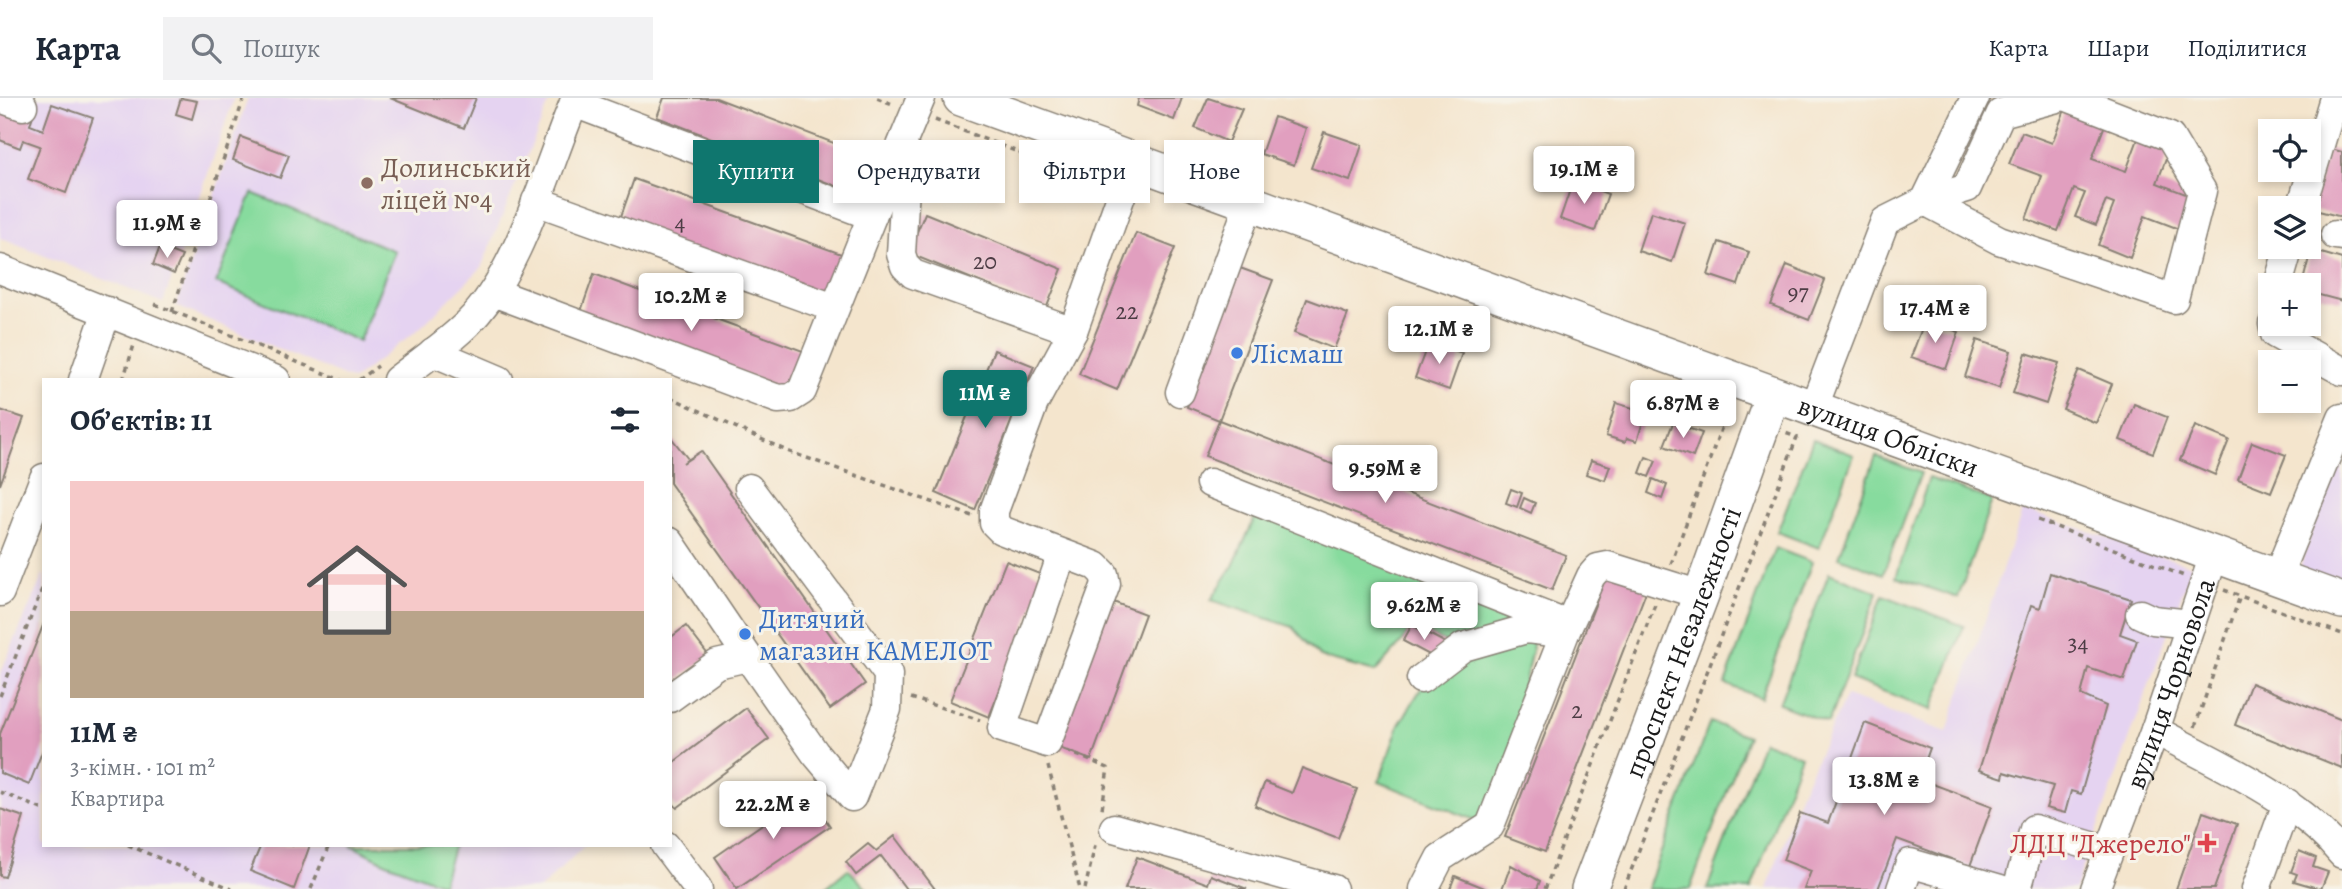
<!DOCTYPE html>
<html lang="uk">
<head>
<meta charset="utf-8">
<style>
	:root { --surface:#fff; --page:#f2f2f3; --text:#1f2937; --muted:#747a83; --line:#e0e1e3; --accent:#0f766e }
	body { margin:0; font-family:Alegreya,serif; background:var(--page); color:var(--text); height:100vh; display:flex; flex-direction:column; font-size:26px; white-space:nowrap }
	* { box-sizing:border-box; margin:0 }
	p { font-size:23px; color:var(--muted) }
	.icon { flex:none; width:38px; height:38px; fill:none; stroke:currentColor; stroke-width:2; stroke-linecap:round; stroke-linejoin:round }
	.map { position:relative; flex:1; overflow:hidden }
	.panel { position:absolute; left:42px; top:280px; width:630px; height:469px; display:flex; flex-direction:column; background:var(--surface); border-radius:0px; box-shadow:0 4px 10px #0003 }
	.panel>* { flex:none }
	.hud { position:absolute; left:693px; top:42px; width:665px; height:63px; display:flex; gap:14px }
	.controls { position:absolute; left:2258px; top:21px; display:grid; gap:14px }
	.controls a { display:grid; place-items:center; width:63px; height:63px; border-radius:0px; background:var(--surface); box-shadow:0 4px 10px #0003; font-size:35px }
	.price { position:absolute; translate:-50% -60px; padding:0 16px; border-radius:7px; background:#fff; color:#222; font-size:23px; line-height:46px; filter:drop-shadow(0 2px 4px #0008) }
	.price::after { content:''; position:absolute; left:50%; top:42px; width:21px; height:16px; margin-left:-10px; background:inherit; clip-path:polygon(0 0,100% 0,50% 100%) }
	.price.on { background:var(--accent); color:#fff }
	ul { padding:0; list-style:none }
	li { display:grid; align-content:center; gap:14px; height:371px; padding:0 28px }
	li+li { border-top:2px solid var(--line) }
	li span { display:grid; place-items:center; height:217px; border-radius:0px; color:#555 }
	li>.icon { margin-inline-start:auto }
	span .icon { width:126px; height:126px; fill:#fffc; stroke-width:1 }
	li b { font-size:30px }
	h2 { display:flex; justify-content:space-between; align-items:center; height:84px; padding:0 28px; font-size:30px }
	.tag { padding:0 24px; border-radius:0px; background:var(--surface); box-shadow:0 4px 10px #0003; font-size:24px; line-height:63px }
	.tag.on { background:var(--accent); color:#fff }
	header { display:flex; align-items:center; gap:42px; box-sizing:border-box; height:98px; padding:0 35px; background:var(--surface); border-bottom:2px solid var(--line) }
	header strong { font-size:33px }
	nav { display:flex; gap:38px; margin-inline-start:auto; font-size:24px }
	.search { width:490px; height:63px; background:var(--page); display:flex; align-items:center; gap:18px; box-sizing:border-box; padding:0 24px; border-radius:0px; color:var(--muted); font-size:26px }
	.map>svg:first-child { display:block }
	.built { fill:#e5d3f1 }
	.green { fill:#87db9e; stroke:#527c5d; stroke-width:2 }
	.building { fill:#e19fbf }
	.lines { fill:none; stroke-linecap:round; stroke-linejoin:round }
	.minor-casing { stroke:#888074; stroke-width:31 }
	.major-casing { stroke:#888074; stroke-width:38 }
	.path { stroke:#888074; stroke-width:3.5; stroke-dasharray:5 5; stroke-linecap:butt }
	.minor { stroke:#fff; stroke-width:28 }
	.major { stroke:#fff; stroke-width:35 }
	.education-dot { fill:#8d6e63; stroke:#f7f3e8; stroke-width:2.5 }
	.shop-dot { fill:#3f7fe0; stroke:#f7f3e8; stroke-width:2.5 }
	.health-dot { fill:#e0444e; stroke:#f7f3e8; stroke-width:2.5 }
	.labels { text-anchor:middle; stroke-width:6; stroke-linejoin:round; paint-order:stroke }
	.number-label { font-size:24px; fill:#4d3d45 }
	.education-label { font-size:28px; fill:#785e54; stroke:#f7f3e8; text-anchor:start }
	.shop-label { font-size:28px; fill:#366cbe; stroke:#f7f3e8; text-anchor:start }
	.street-label { font-size:28px; fill:#1c1c1c; stroke:#f7f3e8 }
	.health-label { font-size:28px; fill:#be3a42; stroke:#f7f3e8; text-anchor:end }
</style>
</head>
<body>
<header>
<strong>Карта</strong>
<div class="search"><svg class="icon" aria-label="search" viewBox="0 0 24 24"><circle cx="10" cy="10" r="6"/><path d="M15 15l6 6"/></svg>Пошук</div>
<nav><a>Карта</a><a>Шари</a><a>Поділитися</a></nav>
</header>
<div class="map">
<svg width="2342" height="791" viewBox="0 0 2342 791">
	<rect width="100%" height="100%" fill="#f7f3e8"/>
	<filter id="ink" filterUnits="userSpaceOnUse"><feTurbulence type="fractalNoise" baseFrequency=".0143" numOctaves="2"/><feDisplacementMap in="SourceGraphic" scale="14" xChannelSelector="R" yChannelSelector="G"/><feConvolveMatrix kernelMatrix="1 2 1 2 8 2 1 2 1" color-interpolation-filters="sRGB"/></filter>
	<filter id="wash" filterUnits="userSpaceOnUse"><feTurbulence type="fractalNoise" baseFrequency=".00686" numOctaves="4" result="noise"/><feDisplacementMap in="SourceGraphic" scale="28" xChannelSelector="R" yChannelSelector="G"/><feGaussianBlur stdDeviation="1.57" result="paint"/><feColorMatrix in="noise" values="0 0 0 0 0 0 0 0 0 0 0 0 0 0 0 0 0 1.4 0 .05"/><feComposite in="paint" operator="in"/></filter>
	<g filter="url(#wash)">
		<rect width="100%" height="100%" fill="#f4e5cd"/>
		<g class="built">
			<polygon points="0,0 234,0 163,205 0,140"/>
			<polygon points="248,0 551,0 481,170 420,230 353,282 176,208"/>
			<polygon points="2342,338 2342,489 2299,473"/>
			<polygon points="2023,411 2192,468 2075,791 1767,791 1800,697 1846,598 1947,634"/>
			<polygon points="44,475 44,747 585,747 540,791 0,791 0,576"/>
		</g>
		<g class="green">
			<polygon points="252,95 395,153 359,243 216,185"/>
			<polygon points="1813,341 1854,357 1819,450 1777,434"/>
			<polygon points="1876,358 1921,375 1883,476 1839,459"/>
			<polygon points="1929,380 1992,402 1958,500 1896,479"/>
			<polygon points="1261,406 1568,527 1534,542 1523,591 1533,616 1490,728 1379,684 1399,627 1430,576 1462,548 1444,544 1412,527 1403,543 1375,574 1320,559 1293,529 1211,502 1233,468"/>
			<polygon points="1775,450 1812,464 1761,600 1725,586"/>
			<polygon points="1829,475 1878,494 1828,625 1779,606"/>
			<polygon points="1883,497 1964,528 1932,612 1851,581"/>
			<polygon points="1710,624 1748,638 1690,791 1647,791"/>
			<polygon points="1763,643 1801,658 1751,791 1707,791"/>
			<polygon points="351,747 454,747 442,786 387,765"/>
			<polygon points="848,771 867,791 824,791"/>
		</g>
		<g id="blocks">
			<g class="building">
				<polygon points="181,0 197,3 192,21 176,16"/>
				<polygon points="390,0 476,0 464,30"/>
				<polygon points="664,0 716,0 881,63 867,100 657,19"/>
				<polygon points="1139,0 1182,0 1174,22 1137,8"/>
				<polygon points="1208,0 1242,11 1228,44 1195,30"/>
				<polygon points="0,5 33,17 30,27 43,32 52,6 93,20 66,95 28,81 40,48 23,42 20,50 0,42"/>
				<polygon points="2066,9 2106,24 2092,61 2126,73 2138,41 2169,53 2157,85 2191,98 2179,131 2145,118 2130,160 2098,147 2114,106 2106,103 2096,127 2075,119 2085,95 2074,91 2058,133 2026,121 2042,78 2009,66 2022,34 2052,45"/>
				<polygon points="1274,19 1306,30 1294,67 1261,56"/>
				<polygon points="1324,34 1362,47 1350,83 1311,70"/>
				<polygon points="241,39 289,57 280,80 233,62"/>
				<polygon points="2328,50 2342,54 2342,119 2311,111"/>
				<polygon points="634,81 847,158 830,204 618,127"/>
				<polygon points="1573,83 1608,96 1595,133 1560,121"/>
				<polygon points="1651,114 1685,125 1672,164 1638,153"/>
				<polygon points="925,115 1062,171 1046,211 908,155"/>
				<polygon points="1136,135 1175,150 1117,292 1079,276"/>
				<polygon points="1719,144 1749,154 1738,187 1708,177"/>
				<polygon points="160,149 182,158 174,176 153,167"/>
				<polygon points="2311,152 2342,161 2342,203 2308,194 2308,187 2302,187"/>
				<polygon points="1787,167 1825,182 1809,222 1771,207"/>
				<polygon points="1240,170 1273,182 1219,322 1187,309"/>
				<polygon points="594,176 803,253 788,293 580,216"/>
				<polygon points="1307,201 1348,216 1334,251 1294,235"/>
				<polygon points="1925,222 1959,234 1946,271 1911,259"/>
				<polygon points="1977,242 2011,253 1999,290 1965,279"/>
				<polygon points="1429,243 1462,255 1449,292 1415,280"/>
				<polygon points="994,252 1034,268 975,412 936,395"/>
				<polygon points="2026,255 2059,265 2046,306 2013,295"/>
				<polygon points="2079,272 2112,286 2096,325 2063,311"/>
				<polygon points="1616,305 1646,314 1637,343 1627,340 1625,344 1606,338"/>
				<polygon points="2134,306 2167,319 2153,355 2120,342"/>
				<polygon points="0,312 24,320 0,387"/>
				<polygon points="1219,322 1566,457 1552,492 1205,358"/>
				<polygon points="1673,325 1702,335 1693,359 1664,348"/>
				<polygon points="2195,328 2229,342 2215,377 2180,362"/>
				<polygon points="670,338 688,361 683,365 701,353 865,586 830,611 670,385"/>
				<polygon points="2252,344 2286,357 2271,394 2238,381"/>
				<polygon points="1646,359 1656,363 1649,379 1640,375"/>
				<polygon points="1591,362 1610,368 1605,382 1586,376"/>
				<polygon points="1653,381 1667,387 1662,401 1648,395"/>
				<polygon points="1511,391 1522,395 1517,409 1506,405"/>
				<polygon points="1524,400 1535,405 1531,415 1520,410"/>
				<polygon points="1006,463 1045,478 989,619 950,603"/>
				<polygon points="1609,471 1649,486 1545,754 1505,739"/>
				<polygon points="2050,475 2131,501 2120,536 2137,542 2124,582 2088,570 2081,597 2106,608 2081,696 2071,693 2065,715 2046,710 2053,688 2004,674 2003,680 1979,672 2031,507 2040,510"/>
				<polygon points="1108,502 1145,516 1091,662 1054,648"/>
				<polygon points="44,525 44,649 29,687 0,675 0,636"/>
				<polygon points="1412,527 1444,544 1435,560 1403,543"/>
				<polygon points="686,528 709,558 670,587 670,540"/>
				<polygon points="2251,585 2342,622 2342,670 2235,627"/>
				<polygon points="746,610 769,641 677,710 670,702 670,667"/>
				<polygon points="1865,625 1930,650 1919,681 1992,708 1970,768 1897,741 1878,791 1804,791 1811,773 1783,762 1800,715 1828,725"/>
				<polygon points="1302,670 1357,691 1338,740 1255,708 1265,684 1292,695"/>
				<polygon points="807,695 830,728 737,791 715,759"/>
				<polygon points="0,711 24,719 5,779 0,778"/>
				<polygon points="2203,714 2237,726 2214,791 2176,791"/>
				<polygon points="895,738 935,791 906,791 881,758 856,777 846,764 868,746 876,753"/>
				<polygon points="261,747 310,747 294,791 250,773"/>
				<polygon points="2299,753 2316,760 2313,769 2328,774 2321,791 2294,783 2297,776 2291,774"/>
				<polygon points="1137,759 1208,786 1211,777 1247,791 1125,791"/>
				<polygon points="1511,767 1540,783 1537,791 1502,791"/>
				<polygon points="1455,778 1487,791 1450,791"/>
			</g>
		</g>
	</g>
	<g filter="url(#ink)">
		<use href="#blocks" fill-opacity="0" stroke="#888074" stroke-width="2"/>
		<g class="lines">
			<defs>
				<g id="minor">
					<polyline points="0,0 23,8"/>
					<polyline points="574,5 872,118 921,0"/>
					<polyline points="907,55 901,156 905,168 913,176 1073,233"/>
					<polyline points="536,103 834,210"/>
					<polyline points="1925,103 1999,142 2174,201 2202,93 2170,39 2070,0"/>
					<polyline points="1925,103 1967,90 2001,15 2057,0"/>
					<polyline points="2301,110 2334,0"/>
					<polyline points="2335,137 2342,138"/>
					<polyline points="0,171 276,282"/>
					<polyline points="2278,187 2289,149"/>
					<polyline points="493,194 778,301 791,300 802,293 872,118"/>
					<polyline points="2273,226 2275,236 2342,273"/>
					<polyline points="433,254 499,282"/>
					<polyline points="83,282 107,213"/>
					<path d="M 397,282 C 421,263 447,246 468,225 C 520,174 547,67 576,0"/>
					<polyline points="1180,294 1249,106"/>
					<polyline points="1813,311 1885,123 1925,103 1975,0"/>
					<polyline points="1210,385 1568,527"/>
					<polyline points="670,444 748,559 717,566 670,600"/>
					<polyline points="1062,456 1002,630 1047,645 1106,486 1104,476 1096,468 1001,432 994,425 994,413 1034,305 1073,233 1133,64"/>
					<polyline points="2277,479 2342,320"/>
					<polyline points="0,494 44,380"/>
					<polyline points="2140,516 2153,522 2191,526"/>
					<polyline points="748,559 815,655 852,699 887,611 888,576 749,390"/>
					<polyline points="1421,581 1463,549 1526,531 1562,535"/>
					<path d="M 2155,632 C 2220,668 2295,698 2342,756"/>
					<polyline points="1114,730 1333,791"/>
					<polyline points="665,747 698,791"/>
					<polyline points="1424,791 1440,760 1490,728 1565,535 1591,478 1598,470 1608,468 1701,497"/>
					<polyline points="1901,791 1910,765 2000,791"/>
					<polyline points="2017,791 2034,731 2109,753"/>
					<path id="s1" d="M 2095,791 L 2155,632 L 2214,457"/>
					<polyline points="2256,791 2287,705"/>
				</g>
				<g id="major">
					<path id="s2" d="M 961,0 L 2342,503"/>
					<path id="s3" d="M 1589,791 L 1701,497 L 1773,297"/>
				</g>
			</defs>
			<use href="#minor" class="minor-casing"/>
			<use href="#major" class="major-casing"/>
			<g class="path">
				<polyline points="877,0 895,7"/>
				<polyline points="935,22 1100,86"/>
				<polyline points="155,206 341,282"/>
				<polyline points="172,214 244,0"/>
				<polyline points="123,282 134,247"/>
				<polyline points="359,282 378,268"/>
				<polyline points="670,299 787,353 972,418"/>
				<polyline points="2038,422 2184,478"/>
				<polyline points="1671,466 1727,315 1728,305"/>
				<polyline points="2224,492 2342,536"/>
				<polyline points="0,598 44,486"/>
				<polyline points="911,600 980,622"/>
				<polyline points="2195,629 2240,498"/>
				<polyline points="1067,653 1108,670 1102,711"/>
				<polyline points="1048,668 1080,791"/>
				<polyline points="0,694 44,712"/>
				<polyline points="128,747 232,791"/>
				<polyline points="311,791 329,747"/>
				<polyline points="1085,791 1096,743"/>
				<polyline points="1545,791 1655,506"/>
				<polyline points="1624,791 1797,339 1785,335"/>
			</g>
			<use href="#minor" class="minor"/>
			<use href="#major" class="major"/>
		</g>
	</g>
	<circle class="education-dot" cx="367" cy="85" r="7"/>
	<g class="shop-dot">
		<circle cx="1237" cy="255" r="7"/>
		<circle cx="745" cy="536" r="7"/>
	</g>
	<path class="health-dot" d="M2203.5 734.5h7v7h7v7h-7v7h-7v-7h-7v-7h7z"/>
	<g class="labels">
		<g class="number-label">
			<text x="680" y="132">4</text>
			<text x="985" y="171">20</text>
			<text x="1798" y="202">97</text>
			<text x="1127" y="221">22</text>
			<text x="2078" y="553">34</text>
			<text x="1577" y="620">2</text>
		</g>
		<g class="education-label">
			<text x="381" y="79">Долинський<tspan x="381" dy="32">ліцей №4</tspan></text>
		</g>
		<g class="shop-label">
			<text x="1251" y="265">Лісмаш</text>
			<text x="759" y="530">Дитячий<tspan x="759" dy="32">магазин КАМЕЛОТ</tspan></text>
		</g>
		<g class="street-label">
			<text dy="10" stroke="none"><textPath href="#s2" startOffset="987">вулиця Обліски</textPath></text>
			<text dy="10" stroke="none"><textPath href="#s3" startOffset="264">проспект Незалежності</textPath></text>
			<text dy="10" stroke="none"><textPath href="#s1" startOffset="219">вулиця Чорновола</textPath></text>
		</g>
		<g class="health-label">
			<text x="2191" y="755">ЛДЦ "Джерело"</text>
		</g>
	</g>
</svg>
<div class="controls">
<a><svg class="icon" aria-label="locate" viewBox="0 0 24 24"><circle cx="12" cy="12" r="6"/><path d="M12 2v4M12 18v4M2 12h4M18 12h4"/></svg></a>
<a><svg class="icon" aria-label="layers" viewBox="0 0 24 24"><path d="M12 4l9 5-9 5-9-5zM3 14l9 5 9-5"/></svg></a>
<a>+</a>
<a>−</a>
</div>
<b class="price" style="left:1584px;top:108px">19.1M ₴</b>
<b class="price" style="left:167px;top:162px">11.9M ₴</b>
<b class="price" style="left:691px;top:235px">10.2M ₴</b>
<b class="price" style="left:1935px;top:247px">17.4M ₴</b>
<b class="price" style="left:1439px;top:268px">12.1M ₴</b>
<b class="price on" style="left:985px;top:332px">11M ₴</b>
<b class="price" style="left:1683px;top:342px">6.87M ₴</b>
<b class="price" style="left:1385px;top:407px">9.59M ₴</b>
<b class="price" style="left:1424px;top:544px">9.62M ₴</b>
<b class="price" style="left:1884px;top:719px">13.8M ₴</b>
<b class="price" style="left:773px;top:743px">22.2M ₴</b>
<div class="hud">
<a class="tag on">Купити</a>
<a class="tag">Орендувати</a>
<a class="tag">Фільтри</a>
<a class="tag">Нове</a>
</div>
<section class="panel">
<h2>Об’єктів: 11<svg class="icon" aria-label="filters" viewBox="0 0 24 24"><path d="M4 7h16M4 17h16"/><circle cx="9" cy="7" r="2"/><circle cx="15" cy="17" r="2"/></svg></h2>
<ul>
<li><span style="background:linear-gradient(#f6c9c9 60%,#b9a48a 0)"><svg class="icon" aria-label="home" viewBox="0 0 24 24"><path d="M3 11l9-7 9 7M6 9v11h12V9"/></svg></span><div><b>11M ₴</b><p>3-кімн. · 101 m²</p><p>Квартира</p></div></li>
</ul>
</section>
</div>
</body>
</html>
